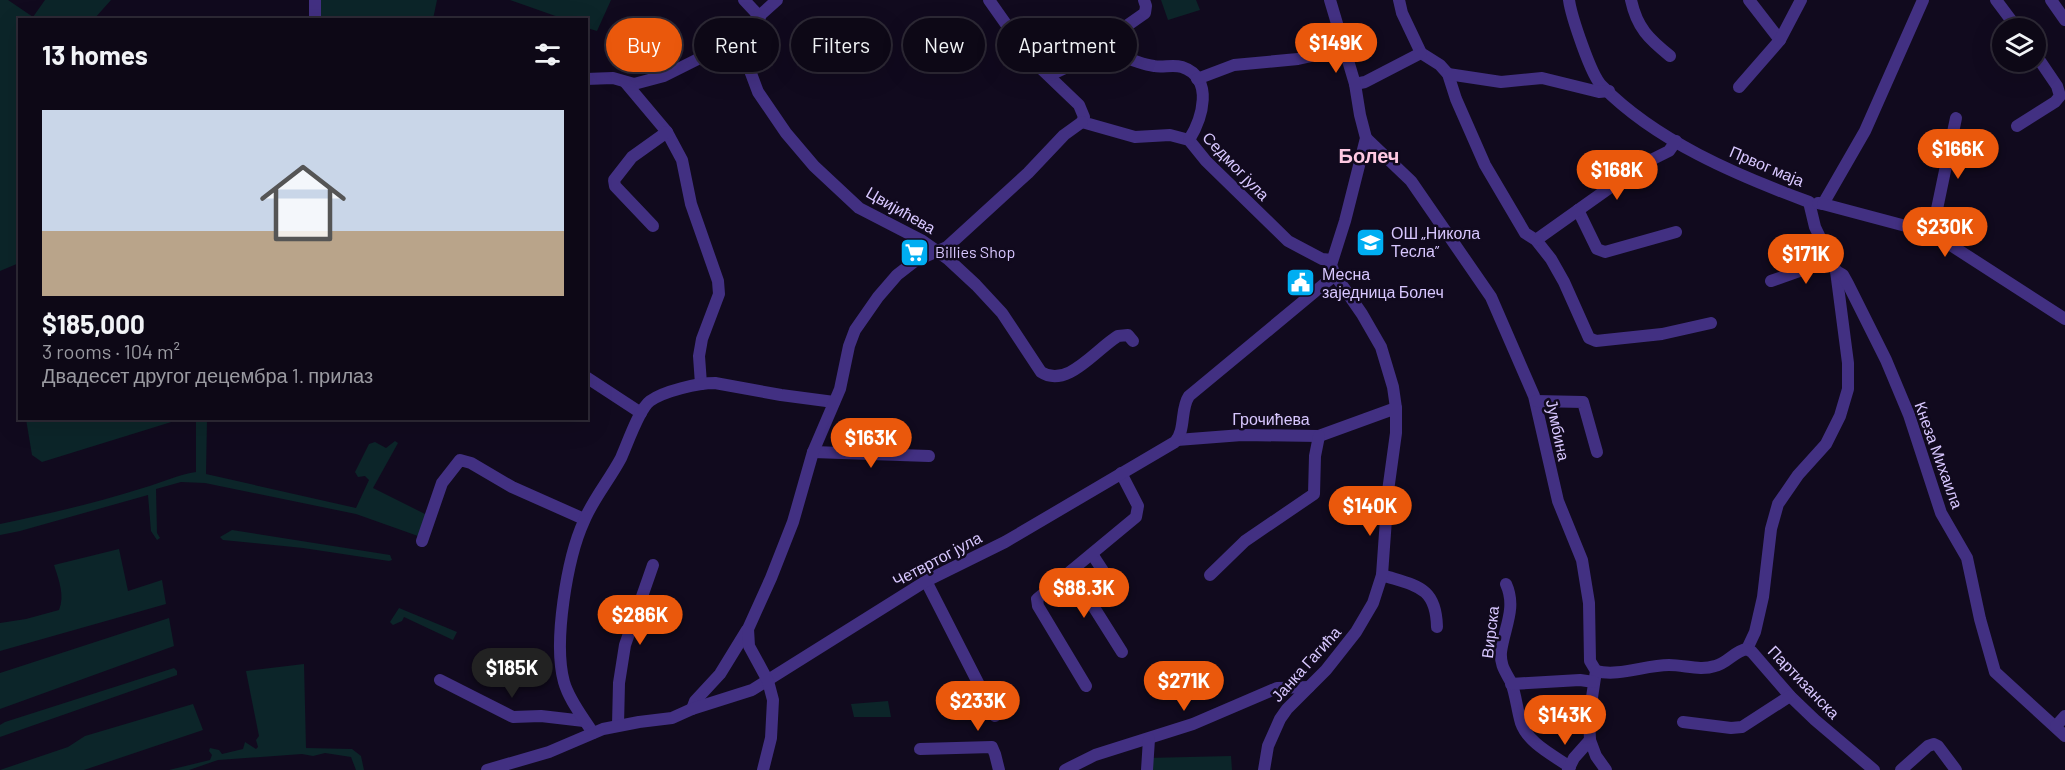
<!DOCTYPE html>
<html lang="en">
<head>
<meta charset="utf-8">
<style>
	:root { --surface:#0d0816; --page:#1b1623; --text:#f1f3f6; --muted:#9a9aa1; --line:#2d2935; --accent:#ea580c }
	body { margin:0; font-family:Barlow,sans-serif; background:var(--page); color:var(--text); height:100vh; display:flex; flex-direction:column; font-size:22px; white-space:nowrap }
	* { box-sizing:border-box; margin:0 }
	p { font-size:20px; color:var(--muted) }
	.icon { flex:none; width:33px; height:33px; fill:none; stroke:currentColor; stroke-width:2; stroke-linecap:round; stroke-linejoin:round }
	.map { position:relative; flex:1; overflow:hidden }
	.panel { position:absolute; left:18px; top:18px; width:570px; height:402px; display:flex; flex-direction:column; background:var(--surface); border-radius:0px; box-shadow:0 6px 24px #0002,0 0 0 2px var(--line) }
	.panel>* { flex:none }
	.banner { position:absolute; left:606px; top:18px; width:570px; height:54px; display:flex; gap:12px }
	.fabs { position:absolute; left:1992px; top:18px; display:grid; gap:12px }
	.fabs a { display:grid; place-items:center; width:54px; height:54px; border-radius:50%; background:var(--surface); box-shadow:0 6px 24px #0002,0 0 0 2px var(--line); font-size:30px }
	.price { position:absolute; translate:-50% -51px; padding:0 14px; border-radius:21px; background:var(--accent); color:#fff; font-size:20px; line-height:39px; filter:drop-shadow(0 2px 3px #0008) }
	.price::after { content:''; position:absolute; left:50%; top:36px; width:18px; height:14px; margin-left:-9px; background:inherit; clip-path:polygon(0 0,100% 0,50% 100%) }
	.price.active { background:#222; color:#fff }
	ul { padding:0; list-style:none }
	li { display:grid; align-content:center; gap:12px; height:318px; padding:0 24px }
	li span { display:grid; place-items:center; height:186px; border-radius:0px; color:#555 }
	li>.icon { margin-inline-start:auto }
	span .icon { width:108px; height:108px; fill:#fffc; stroke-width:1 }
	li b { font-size:26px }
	h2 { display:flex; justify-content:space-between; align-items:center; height:72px; padding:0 24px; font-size:26px }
	.pill { padding:0 21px; border-radius:27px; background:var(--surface); box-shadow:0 6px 24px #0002,0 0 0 2px var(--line); font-size:21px; line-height:54px }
	.pill.active { background:var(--accent); color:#fff }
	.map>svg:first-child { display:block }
	.green { fill:#0c2529 }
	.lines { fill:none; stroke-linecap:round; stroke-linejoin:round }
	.minor { stroke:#423082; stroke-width:12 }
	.labels { text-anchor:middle; stroke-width:5; stroke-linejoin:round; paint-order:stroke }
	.street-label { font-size:16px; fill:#d8c7ff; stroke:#110a1e }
	.poi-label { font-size:16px; fill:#d8c7ff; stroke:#110a1e; text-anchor:start }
	.quarter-label { font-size:20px; font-weight:bold; fill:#ffc9e2; stroke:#110a1e }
</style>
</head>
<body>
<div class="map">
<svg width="2065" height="770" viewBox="0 0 2065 770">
	<rect width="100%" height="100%" fill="#110a1e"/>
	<g class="green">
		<polygon points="0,0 8,0 33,17 45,0 111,0 94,19 20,20 19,263 0,271"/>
		<polygon points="319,0 437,0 433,19 313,20"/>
		<polygon points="510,0 611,0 597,31 587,28 586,20 564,19"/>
		<polygon points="1161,0 1196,0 1200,10 1168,20"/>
		<path d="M 196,418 L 207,419 L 206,474 L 356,508 L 369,480 L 365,476 L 358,477 L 355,472 L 369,444 L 375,442 L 386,448 L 395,441 L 398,443 L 373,488 L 427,515 L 418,536 L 356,514 L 205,483 L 181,482 L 156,489 L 157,533 L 160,538 L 157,540 L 151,531 L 148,495 L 20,531 L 0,535 L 0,524 C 48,514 96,503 143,488 C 161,483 177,475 196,472 Z"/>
		<polygon points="26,419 26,418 181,419 42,462 32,455"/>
		<polygon points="232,530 390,555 392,560 389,561 303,548 223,540 220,537"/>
		<path d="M 119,549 L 128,591 L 162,580 L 166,604 L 0,651 L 0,623 L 26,619 L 59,610 C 65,596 59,580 54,565 Z"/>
		<polygon points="399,608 457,632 453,640 404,617 402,621 393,625 390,622"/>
		<polygon points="169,618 174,646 0,709 0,673"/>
		<polygon points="304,664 306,748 352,749 361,756 364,770 356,770 351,757 325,753 313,756 302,754 218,760 189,770 169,770 210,760 212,755 209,751 210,748 219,750 222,754 243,749 245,742 256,749 258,747 256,740 259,736 246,671"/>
		<polygon points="174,668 177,671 177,675 0,737 0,725 5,722"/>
		<polygon points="888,701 891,717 854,717 851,704"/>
		<polygon points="193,704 203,730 84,770 0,770 68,747 85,736"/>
		<polygon points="1231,756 1232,770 1146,770 1147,758"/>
	</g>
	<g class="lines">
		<g class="minor">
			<polyline points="315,0 315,20"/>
			<polyline points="744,0 760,17"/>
			<polyline points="989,0 1030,58 1079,105 1084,117 1082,122 1135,137 1170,135 1189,140 1206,161 1288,241 1322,259 1332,260"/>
			<polyline points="1399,0 1402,13 1421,53 1440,65 1448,74 1456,99 1485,165 1525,233 1536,240 1551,259 1564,282 1589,338 1596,341 1662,334 1711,323"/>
			<path d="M 1569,0 C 1571,15 1591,76 1602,86 C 1656,141 1736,175 1809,202 L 1815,227 L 1836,271 L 1848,363 L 1848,389 L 1840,416 L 1826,444 L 1798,475 L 1778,504 L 1771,529 L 1763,597 L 1755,632 L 1747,649"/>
			<path d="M 1631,0 C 1637,28 1649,39 1670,56"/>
			<polyline points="1749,0 1780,40"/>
			<polyline points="1996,0 2017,28"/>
			<polyline points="2051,0 2065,20"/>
			<path d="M 737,36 L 758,92 L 786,133 L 814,166 L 859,208 L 921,240 L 948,259 L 976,285 L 1002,313 L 1041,372 C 1067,389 1095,350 1118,336 L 1128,335 L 1133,341"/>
			<path d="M 1105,49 C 1120,55 1138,64 1154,66 C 1163,68 1172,64 1182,67 C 1215,78 1202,119 1189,140"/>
			<polyline points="1448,74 1501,82 1542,78 1599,92 1609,91"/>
			<polyline points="1050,75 1105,49 1125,27 1145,13 1146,6 1144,0"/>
			<polyline points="586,79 613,78 634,84 664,76 708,54 737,36 777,0"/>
			<polyline points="1197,79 1234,65 1298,59 1344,49"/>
			<polyline points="625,82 667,132 682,160 691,204 718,281 719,294 702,339 699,356 701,384"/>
			<polyline points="1355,84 1365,82 1421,53"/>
			<polyline points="1739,87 1780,40 1801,0"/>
			<polyline points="2017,126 2055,102 2060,96 2057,86 2036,55"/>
			<polyline points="1366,138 1411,181 1491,297 1534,396 1558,501 1582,560 1589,603 1590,661 1596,671 1589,717 1590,740 1596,756 1606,770"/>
			<polyline points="1818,203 1823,204 1865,131 1923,0"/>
			<polyline points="1823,204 1932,233 2065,319"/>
			<polyline points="1578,210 1597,249 1605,252 1676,232"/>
			<polyline points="653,226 615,186 614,180 632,157 667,132"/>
			<polyline points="1932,233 1956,118"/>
			<polyline points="1536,240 1643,164 1669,151 1676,141"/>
			<polyline points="1836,271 1843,275 1848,284 1886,360 1909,415 1941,513 1967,558 1980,619 1995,672 2065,736"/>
			<polyline points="1771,281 1830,260"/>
			<polyline points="586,377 641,413"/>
			<polyline points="1536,401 1583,402 1597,452"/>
			<polyline points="1177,440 1242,435 1319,436 1396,408"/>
			<polyline points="813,452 929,456"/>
			<polyline points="422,541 442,483 460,460 471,463 512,487 584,519"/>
			<polyline points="1092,554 1120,597"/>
			<polyline points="1071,571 1122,652"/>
			<polyline points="1210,575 1245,541 1314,494 1315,456 1319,436"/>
			<path d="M 1382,575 C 1416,586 1436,586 1437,627"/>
			<polyline points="926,581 995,716"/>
			<path d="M 1506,584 C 1517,608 1504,628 1501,652 C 1500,665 1505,671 1511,682 C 1516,695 1517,710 1521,723 C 1528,743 1553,755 1570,767"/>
			<path d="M 1596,671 C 1619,677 1645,665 1669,665 C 1685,665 1700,671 1715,666 C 1728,663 1734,651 1747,649 L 1752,652 L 1790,696 L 1815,720 L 1874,770"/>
			<polyline points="440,680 513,717 541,716 584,721"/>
			<polyline points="1511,684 1580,680 1594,682"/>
			<polyline points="1086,686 1038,606 1037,599 1136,517 1138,506 1121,473"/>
			<polyline points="692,709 695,701 720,674 747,630"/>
			<polyline points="1683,722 1731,728 1742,727 1790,696"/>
			<polyline points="618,725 619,683 625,645 653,565"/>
			<polyline points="2056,726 2065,716"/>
			<path d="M 593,733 C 583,717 569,700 564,682 C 553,643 567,558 584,521 C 593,499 610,479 621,458 C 627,445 639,409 650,401 C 664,391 698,383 715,383 L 781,395 L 834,402"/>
			<polyline points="920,749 992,747 995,754 999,770"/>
			<path d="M 487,770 L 549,752 L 603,729 L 639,722 L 672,718 L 692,709 L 752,690 L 926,581 L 1005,542 L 1175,442 C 1186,430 1180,409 1189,396 L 1335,275"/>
			<polyline points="763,770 771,738 773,700 768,681 749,646 748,629 771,578 793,522 813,452 840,389 849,346 855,330 878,297 897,275 915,261 947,247 1028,173 1064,135 1082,122"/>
			<polyline points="1065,770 1095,755 1193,724 1277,688 1309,687"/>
			<polyline points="1147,770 1149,739"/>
			<polyline points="1264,770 1268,746 1280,719 1287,709 1326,670 1356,632 1373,603 1382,575 1388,491 1396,433 1396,408 1393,387 1381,347 1362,314 1335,275 1331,265 1345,221 1366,138 1360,115 1355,84 1330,0"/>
			<polyline points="1568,770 1574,758 1590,740"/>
			<polyline points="1901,770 1928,746 1934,744 1938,746 1956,770"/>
		</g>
	</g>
	<defs>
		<symbol id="school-square" viewBox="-11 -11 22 22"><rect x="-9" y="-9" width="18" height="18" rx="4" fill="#00aef2" stroke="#110a1e"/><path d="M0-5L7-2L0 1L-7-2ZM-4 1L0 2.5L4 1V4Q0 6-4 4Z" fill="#fff"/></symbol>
		<symbol id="supermarket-square" viewBox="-11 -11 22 22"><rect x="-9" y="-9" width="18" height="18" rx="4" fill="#00aef2" stroke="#110a1e"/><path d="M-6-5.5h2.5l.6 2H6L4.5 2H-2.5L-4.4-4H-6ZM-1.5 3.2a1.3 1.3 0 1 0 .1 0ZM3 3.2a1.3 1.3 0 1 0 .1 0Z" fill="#fff"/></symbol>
		<symbol id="civic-square" viewBox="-11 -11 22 22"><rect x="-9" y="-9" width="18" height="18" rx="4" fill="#00aef2" stroke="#110a1e"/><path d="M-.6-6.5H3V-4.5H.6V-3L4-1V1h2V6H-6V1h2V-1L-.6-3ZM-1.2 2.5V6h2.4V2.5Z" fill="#fff"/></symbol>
	</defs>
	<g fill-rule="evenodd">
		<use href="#school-square" x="1354" y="226" width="33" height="33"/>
		<use href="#supermarket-square" x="898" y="236" width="33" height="33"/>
		<use href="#civic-square" x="1284" y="266" width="33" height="33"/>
	</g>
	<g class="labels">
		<g class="street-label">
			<text transform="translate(1236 166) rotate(46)" y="6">Седмог јула</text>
			<text transform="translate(1767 166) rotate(23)" y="6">Првог маја</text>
			<text transform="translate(901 210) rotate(30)" y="6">Цвијићева</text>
			<text x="1271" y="425">Грочићева</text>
			<text transform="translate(1558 430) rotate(78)" y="6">Јумбина</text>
			<text transform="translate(1939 455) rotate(70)" y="6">Кнеза Михаила</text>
			<text transform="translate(937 559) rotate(-28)" y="6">Четвртог јула</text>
			<text transform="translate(1490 632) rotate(-83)" y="6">Вирска</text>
			<text transform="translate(1306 664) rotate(-48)" y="6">Јанка Гагића</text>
			<text transform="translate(1804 682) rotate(46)" y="6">Партизанска</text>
		</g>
		<g class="poi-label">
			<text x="1391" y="239">ОШ „Никола<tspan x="1391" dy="18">Тесла”</tspan></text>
			<text x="935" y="258">Billies Shop</text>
			<text x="1322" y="280">Месна<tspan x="1322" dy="18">заједница Болеч</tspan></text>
		</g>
		<g class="quarter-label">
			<text x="1369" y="163">Болеч</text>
		</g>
	</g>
</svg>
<div class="fabs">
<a><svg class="icon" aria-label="layers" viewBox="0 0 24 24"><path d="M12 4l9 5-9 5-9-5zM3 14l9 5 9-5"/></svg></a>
</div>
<b class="price" style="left:1336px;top:74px">$149K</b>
<b class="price" style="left:1958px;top:180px">$166K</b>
<b class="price" style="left:1617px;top:201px">$168K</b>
<b class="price" style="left:1945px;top:258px">$230K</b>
<b class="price" style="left:1806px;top:285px">$171K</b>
<b class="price" style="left:871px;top:469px">$163K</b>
<b class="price" style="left:1370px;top:537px">$140K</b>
<b class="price" style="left:1084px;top:619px">$88.3K</b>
<b class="price" style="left:640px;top:646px">$286K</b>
<b class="price active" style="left:512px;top:699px">$185K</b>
<b class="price" style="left:1184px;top:712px">$271K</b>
<b class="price" style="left:978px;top:732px">$233K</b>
<b class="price" style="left:1565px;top:746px">$143K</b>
<div class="banner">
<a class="pill active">Buy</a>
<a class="pill">Rent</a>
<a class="pill">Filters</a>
<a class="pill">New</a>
<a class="pill">Apartment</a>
</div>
<section class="panel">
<h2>13 homes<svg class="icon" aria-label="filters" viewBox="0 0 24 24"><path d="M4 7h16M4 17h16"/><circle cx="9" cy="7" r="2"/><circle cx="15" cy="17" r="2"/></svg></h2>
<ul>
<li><span style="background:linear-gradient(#c9d6e8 65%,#b9a48a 0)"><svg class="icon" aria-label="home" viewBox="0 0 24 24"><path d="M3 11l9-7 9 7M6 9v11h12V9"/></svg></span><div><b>$185,000</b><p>3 rooms · 104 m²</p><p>Двадесет другог децембра 1. прилаз</p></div></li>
</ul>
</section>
</div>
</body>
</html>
